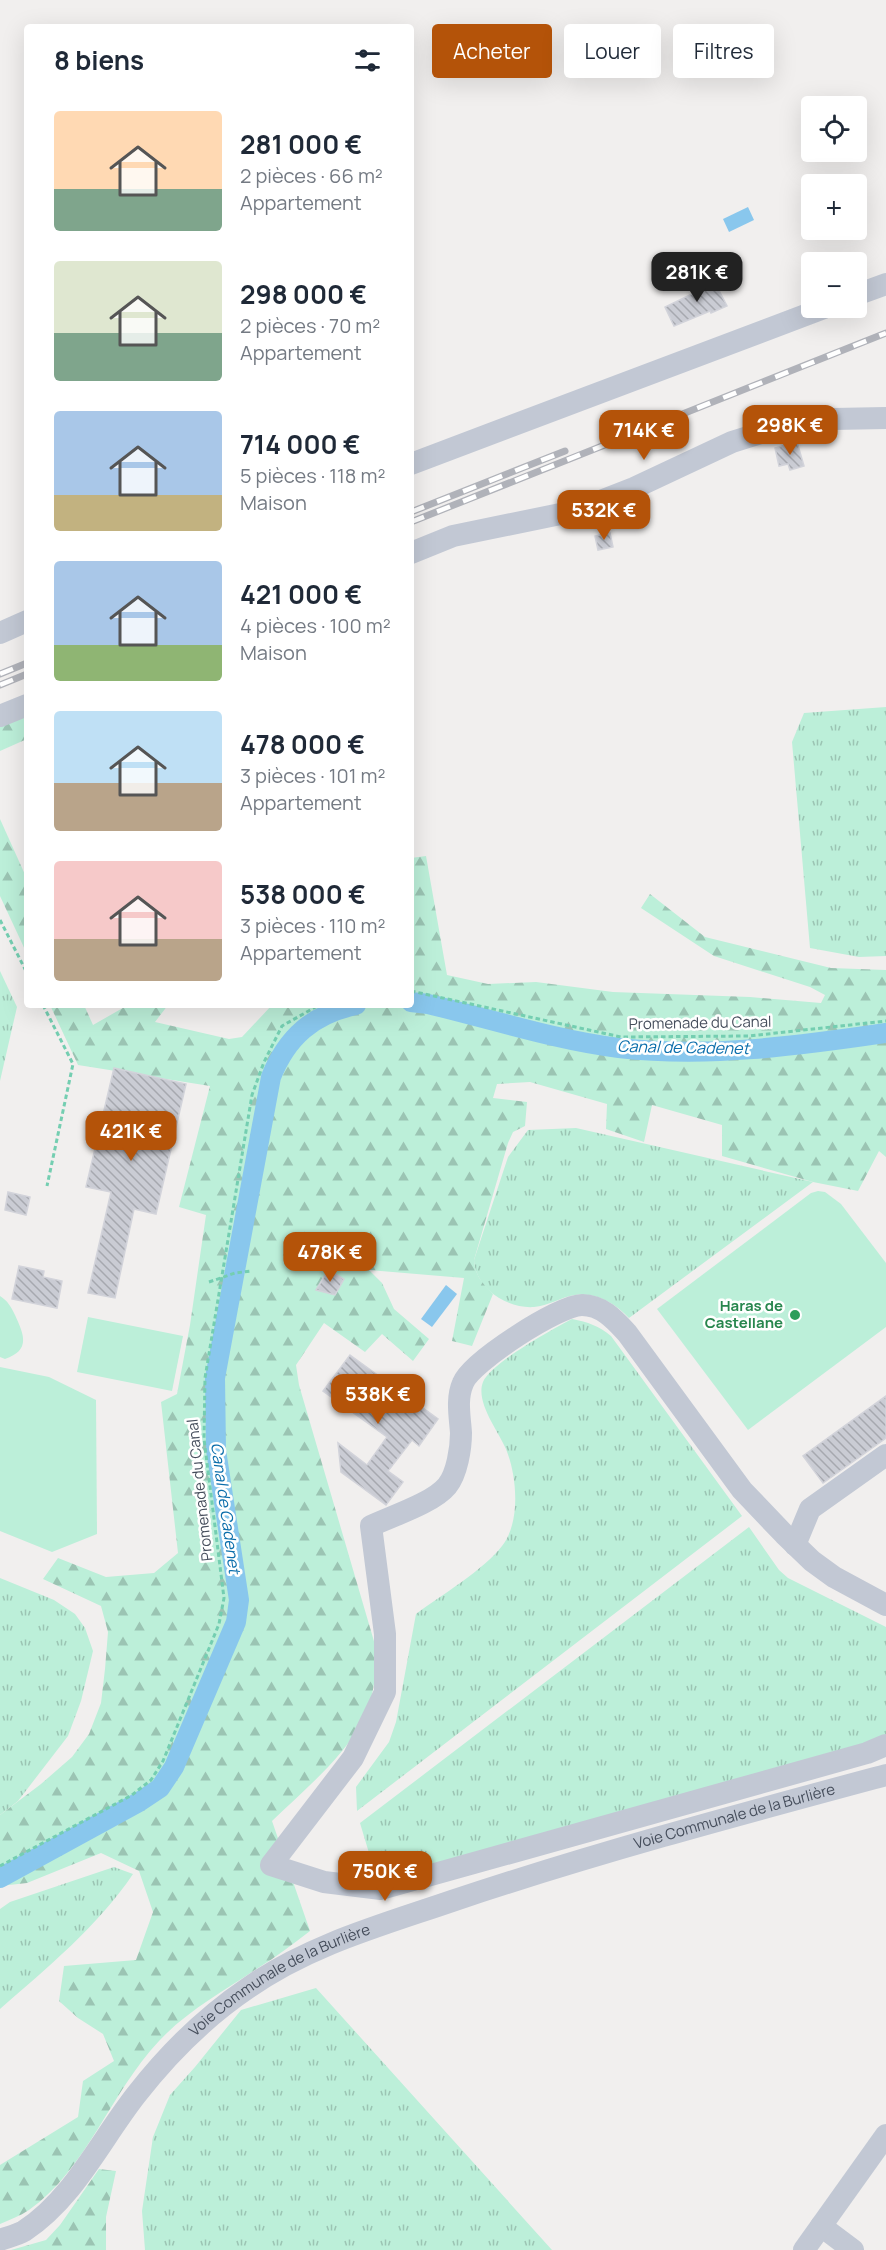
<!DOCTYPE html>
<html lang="fr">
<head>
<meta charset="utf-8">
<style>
	:root { --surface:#fff; --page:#f2f2f3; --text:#1f2937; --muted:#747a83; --accent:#b45309 }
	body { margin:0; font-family:Manrope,sans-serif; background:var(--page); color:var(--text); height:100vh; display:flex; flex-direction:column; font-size:22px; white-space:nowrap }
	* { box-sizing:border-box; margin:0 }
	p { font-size:20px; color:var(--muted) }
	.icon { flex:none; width:33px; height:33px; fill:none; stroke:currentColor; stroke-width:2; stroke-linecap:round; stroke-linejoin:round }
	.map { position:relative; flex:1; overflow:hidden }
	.drawer { position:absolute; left:24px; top:24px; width:390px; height:984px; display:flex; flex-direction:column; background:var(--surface); border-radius:6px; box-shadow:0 6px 24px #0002 }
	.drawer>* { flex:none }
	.top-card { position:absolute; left:432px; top:24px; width:363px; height:54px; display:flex; gap:12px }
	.controls { position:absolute; left:801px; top:96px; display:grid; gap:12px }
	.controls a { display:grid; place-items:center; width:66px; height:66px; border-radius:6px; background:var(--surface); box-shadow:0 6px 24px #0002; font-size:30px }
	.price { position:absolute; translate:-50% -51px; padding:0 14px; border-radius:12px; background:var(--accent); color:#fff; font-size:20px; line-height:39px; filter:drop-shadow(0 2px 3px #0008) }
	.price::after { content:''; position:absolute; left:50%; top:36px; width:18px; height:14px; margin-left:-9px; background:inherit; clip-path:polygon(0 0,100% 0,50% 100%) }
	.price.current { background:#222; color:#fff }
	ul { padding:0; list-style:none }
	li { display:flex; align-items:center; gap:18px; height:150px; padding:0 30px }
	li span { display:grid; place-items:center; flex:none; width:168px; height:120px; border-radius:6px; color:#555 }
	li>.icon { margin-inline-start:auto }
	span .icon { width:72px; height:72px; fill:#fffc; stroke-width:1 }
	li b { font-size:26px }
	h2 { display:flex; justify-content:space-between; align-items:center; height:72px; padding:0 30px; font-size:26px }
	.tag { padding:0 21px; border-radius:6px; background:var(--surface); box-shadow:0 6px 24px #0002; font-size:21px; line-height:54px }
	.tag.current { background:var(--accent); color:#fff }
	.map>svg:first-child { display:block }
	.grass { fill:url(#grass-tufts) }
	.forest { fill:url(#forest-firs) }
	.pitch { fill:#bcefd9 }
	.water { fill:#89c7ed }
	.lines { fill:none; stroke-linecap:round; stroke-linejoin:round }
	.canal { stroke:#89c7ed; stroke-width:20 }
	.building { fill:url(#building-back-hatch); stroke:#d2d3da; stroke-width:1.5 }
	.path { stroke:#74ceb1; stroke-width:3; stroke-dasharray:4.5 3; stroke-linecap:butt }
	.minor { stroke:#c2c8d4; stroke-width:22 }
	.rail-casing { stroke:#b0b2b9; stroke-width:7 }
	.rail { stroke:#fff; stroke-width:4.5; stroke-dasharray:14; stroke-linecap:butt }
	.path-bridge { stroke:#74ceb1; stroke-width:3; stroke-dasharray:4.5 3; stroke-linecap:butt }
	.leisure-dot { fill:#2e9e5b; stroke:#fff; stroke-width:2 }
	.labels { text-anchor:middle; stroke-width:5; stroke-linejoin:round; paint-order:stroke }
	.street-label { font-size:15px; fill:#464e5c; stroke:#fff }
	.leisure-label { font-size:15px; font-weight:bold; fill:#27864d; stroke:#fff; text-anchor:end }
	.water-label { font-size:16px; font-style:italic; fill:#0b6eab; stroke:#fff }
</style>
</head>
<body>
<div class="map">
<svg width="886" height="2250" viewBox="0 0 886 2250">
	<defs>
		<pattern id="grass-tufts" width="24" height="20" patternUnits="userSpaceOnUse" patternTransform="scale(1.5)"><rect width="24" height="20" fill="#bcefd9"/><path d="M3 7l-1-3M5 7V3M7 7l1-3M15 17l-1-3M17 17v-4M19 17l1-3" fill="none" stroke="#9bc4b3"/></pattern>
		<pattern id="forest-firs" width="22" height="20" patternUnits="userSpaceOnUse" patternTransform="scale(1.5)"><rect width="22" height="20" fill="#bcefd9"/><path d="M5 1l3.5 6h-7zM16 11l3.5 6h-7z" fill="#9bc4b3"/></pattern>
		<pattern id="building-back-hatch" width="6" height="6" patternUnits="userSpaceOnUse" patternTransform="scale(1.5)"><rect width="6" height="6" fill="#caccd4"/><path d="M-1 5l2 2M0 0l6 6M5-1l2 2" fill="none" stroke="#a6a8af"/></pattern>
	</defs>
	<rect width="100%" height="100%" fill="#f1efee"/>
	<g class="grass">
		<polygon points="886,707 886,956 859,957 810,948 792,742 804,713"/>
		<polygon points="0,971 17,1007 0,1081"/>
		<path d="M 576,1128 L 813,1182 L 629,1318 C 615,1303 596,1292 575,1295 C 561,1297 548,1306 534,1307 C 507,1309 475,1288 474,1260 L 508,1157 L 528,1130 Z"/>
		<path d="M 572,1319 C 588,1322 599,1326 611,1336 L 742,1516 L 357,1811 L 356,1787 L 389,1742 L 396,1722 L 416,1614 C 440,1596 485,1569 502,1546 C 521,1522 517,1476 506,1449 C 499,1432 475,1402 483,1382 C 491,1363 553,1329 572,1319 Z"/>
		<polygon points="749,1527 779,1570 788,1578 886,1627 886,1739 378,1883 360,1823"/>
		<polygon points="0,1578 54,1600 75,1614 85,1628 93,1651 81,1701 68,1736 18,1801 0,1815"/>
		<path d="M 114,1867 L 133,1874 C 98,1926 47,1968 0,2009 L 0,1909 L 10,1902 Z"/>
		<polygon points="316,1988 552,2250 145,2250 142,2211 153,2137 170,2095 195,2067 241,2010"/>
	</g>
	<g class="forest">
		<polygon points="27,712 27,739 0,751 0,723"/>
		<polygon points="0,819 27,879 27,954 0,896"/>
		<path d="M 426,856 L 447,975 L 488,984 L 536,982 L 613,992 L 750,997 L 821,1003 L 825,995 L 810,987 L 714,956 L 641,908 L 650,894 L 705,937 L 831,968 L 886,970 L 886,1157 L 879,1151 L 858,1191 L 813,1182 L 722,1156 L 722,1125 L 652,1105 L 644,1142 L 606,1129 L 607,1104 L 530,1082 L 497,1084 L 493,1098 L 527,1102 L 525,1126 L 513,1132 L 508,1143 L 474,1260 C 475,1275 482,1283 493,1294 L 472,1346 L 452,1341 L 464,1278 L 369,1270 L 382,1283 L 394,1309 L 429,1339 L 413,1361 L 382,1334 L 365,1352 L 324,1323 L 296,1365 L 299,1385 L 378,1655 C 375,1678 373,1702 362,1722 C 341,1760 303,1791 272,1821 L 310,1931 C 293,1944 276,1957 258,1968 C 224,1991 187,2011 159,2041 C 110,2093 87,2169 29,2210 C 20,2216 9,2220 0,2224 L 0,2165 L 78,2117 L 83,2081 L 114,2061 L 103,2034 L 78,2018 L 59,2001 L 64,1966 L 136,1960 L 153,1912 L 139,1871 L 101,1853 L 27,1883 L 0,1886 L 0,1815 L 41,1784 L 72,1757 L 89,1734 L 101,1703 L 105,1669 L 108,1632 L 101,1606 L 43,1579 L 58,1558 L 106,1577 L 154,1573 L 178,1553 L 161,1402 L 177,1394 L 190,1325 L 206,1215 L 179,1207 L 210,1086 L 78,1065 L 50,1005 L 84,1005 L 93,1025 L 128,1005 L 168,1005 L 155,1022 L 229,1039 L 242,1037 L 272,1005 L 411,1005 L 411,858 Z"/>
		<polygon points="99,2169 116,2171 106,2217 106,2250 11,2250 46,2240 60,2225"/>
	</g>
	<g class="pitch">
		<polygon points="818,1191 825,1192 841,1204 886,1263 886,1327 748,1430 657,1309 811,1193"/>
		<path d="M 0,1296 C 8,1301 11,1307 15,1315 C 24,1335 31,1350 5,1359 L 0,1357 Z"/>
		<polygon points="88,1317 183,1336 172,1391 77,1372"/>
		<polygon points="0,1367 49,1377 96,1400 97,1534 52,1552 0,1531"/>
	</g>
	<g class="water">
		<polygon points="748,207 754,220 729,232 723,219"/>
		<polygon points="446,1285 457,1294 432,1327 421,1319"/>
	</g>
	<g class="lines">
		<g class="canal">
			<path d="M 411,1002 L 428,1004 C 491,1019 555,1040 619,1048 C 708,1058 798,1046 886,1033"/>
			<path d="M 0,1878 L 139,1802 L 160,1788 L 174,1767 L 236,1622 L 239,1600 L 216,1450 L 215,1378 L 271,1077 C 287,1037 313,1014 356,1005"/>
		</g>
	</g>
	<g class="building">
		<polygon points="712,277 727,306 711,313 710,311 674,326 665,307 694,293 691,287"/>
		<polygon points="797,442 804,466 790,470 788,464 779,466 775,448"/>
		<polygon points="610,533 613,547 598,550 595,536"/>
		<polygon points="114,1068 186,1084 156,1214 134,1209 115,1298 88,1293 111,1192 86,1187"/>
		<polygon points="8,1192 30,1197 26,1215 5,1210"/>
		<polygon points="19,1266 44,1271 43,1277 62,1281 57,1308 12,1299"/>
		<polygon points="328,1270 344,1279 335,1295 316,1290"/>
		<polygon points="350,1355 438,1419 419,1446 412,1440 388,1471 403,1482 386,1505 341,1472 338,1443 367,1465 387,1437 323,1391"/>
		<polygon points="886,1396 886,1438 823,1483 803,1456"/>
	</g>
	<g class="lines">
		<g class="path">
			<polyline points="0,920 27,973"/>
			<polyline points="411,991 621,1037 749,1036 886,1021"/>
			<polyline points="43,1005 73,1064 47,1186"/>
			<polyline points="0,1866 132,1795 151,1780 163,1761 219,1624 224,1598 204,1439 205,1378 252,1095 264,1062 282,1026 319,1005"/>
		</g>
		<g class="minor">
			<polyline points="856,295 886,284"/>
			<polyline points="411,464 824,308"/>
			<polyline points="411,553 453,536 575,511 634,488 732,442 777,428 833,419 886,418"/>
			<polyline points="0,633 27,621"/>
			<polyline points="0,716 27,705"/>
			<polyline points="795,1545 810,1509 886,1455"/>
			<path d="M 886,1605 L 834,1577 L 812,1561 L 784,1534 L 742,1490 L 627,1333 C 615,1320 602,1305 582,1305 C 559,1305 471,1362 463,1383 C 456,1399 460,1417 461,1433 C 461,1448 457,1474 447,1486 C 433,1503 392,1516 371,1526 L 385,1634 L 385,1692 L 353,1758 L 271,1865 L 324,1882 L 381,1889 L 867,1753 L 886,1745"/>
			<polyline points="821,2226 853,2250"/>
			<path id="s1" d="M 0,2240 C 8,2237 17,2235 24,2231 C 74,2198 100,2141 136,2095 C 168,2054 205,2017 248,1988 C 309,1945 382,1925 452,1901 C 595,1853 741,1814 886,1775"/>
			<polyline points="804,2250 886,2135"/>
		</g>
		<defs>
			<g id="rail">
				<polyline points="411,512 565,451"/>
				<polyline points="411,522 886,333"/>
				<polyline points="0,674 27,663"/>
				<polyline points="0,685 27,674"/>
			</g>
		</defs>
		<use href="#rail" class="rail-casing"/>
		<use href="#rail" class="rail"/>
		<polyline class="path-bridge" points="209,1282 235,1273 251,1271"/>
	</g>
	<circle class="leisure-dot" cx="795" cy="1315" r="6"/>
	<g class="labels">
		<g class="street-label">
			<text transform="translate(700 1023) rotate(-1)" y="5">Promenade du Canal</text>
			<text transform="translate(200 1490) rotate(-96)" y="5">Promenade du Canal</text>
			<text dy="5" stroke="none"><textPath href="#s1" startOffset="876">Voie Communale de la Burlière</textPath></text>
			<text dy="5" stroke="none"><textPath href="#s1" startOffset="390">Voie Communale de la Burlière</textPath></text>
		</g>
		<g class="leisure-label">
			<text x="783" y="1311">Haras de<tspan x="783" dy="17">Castellane</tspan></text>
		</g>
		<g class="water-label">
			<text transform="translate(683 1047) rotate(1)" y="6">Canal de Cadenet</text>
			<text transform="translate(226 1508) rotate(82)" y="6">Canal de Cadenet</text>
		</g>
	</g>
</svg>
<div class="controls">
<a><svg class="icon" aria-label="locate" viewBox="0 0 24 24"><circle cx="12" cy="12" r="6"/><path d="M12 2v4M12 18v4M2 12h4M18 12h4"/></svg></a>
<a>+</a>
<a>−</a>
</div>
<b class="price current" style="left:697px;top:303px">281K €</b>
<b class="price" style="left:790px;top:456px">298K €</b>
<b class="price" style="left:644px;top:461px">714K €</b>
<b class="price" style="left:604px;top:541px">532K €</b>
<b class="price" style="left:131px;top:1162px">421K €</b>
<b class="price" style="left:330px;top:1283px">478K €</b>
<b class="price" style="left:378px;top:1425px">538K €</b>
<b class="price" style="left:385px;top:1902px">750K €</b>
<div class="top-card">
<a class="tag current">Acheter</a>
<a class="tag">Louer</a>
<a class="tag">Filtres</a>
</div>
<section class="drawer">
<h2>8 biens<svg class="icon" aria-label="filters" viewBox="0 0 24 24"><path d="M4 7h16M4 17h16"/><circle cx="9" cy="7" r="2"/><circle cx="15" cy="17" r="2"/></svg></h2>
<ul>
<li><span style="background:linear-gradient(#ffd9b3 65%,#7fa58c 0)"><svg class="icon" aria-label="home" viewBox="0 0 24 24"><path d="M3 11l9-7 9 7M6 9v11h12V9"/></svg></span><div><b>281 000 €</b><p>2 pièces · 66 m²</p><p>Appartement</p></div></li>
<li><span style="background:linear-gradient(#dfe7d0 60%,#7fa58c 0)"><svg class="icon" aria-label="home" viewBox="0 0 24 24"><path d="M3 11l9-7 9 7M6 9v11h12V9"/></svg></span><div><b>298 000 €</b><p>2 pièces · 70 m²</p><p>Appartement</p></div></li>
<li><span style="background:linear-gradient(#a9c7e8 70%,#c2b280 0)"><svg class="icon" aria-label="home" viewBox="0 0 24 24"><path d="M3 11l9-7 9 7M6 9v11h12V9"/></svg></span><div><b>714 000 €</b><p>5 pièces · 118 m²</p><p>Maison</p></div></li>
<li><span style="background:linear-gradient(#a9c7e8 70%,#8fb573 0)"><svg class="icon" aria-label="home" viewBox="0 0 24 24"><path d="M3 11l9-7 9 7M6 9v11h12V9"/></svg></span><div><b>421 000 €</b><p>4 pièces · 100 m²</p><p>Maison</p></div></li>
<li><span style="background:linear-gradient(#bfe0f5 60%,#b9a48a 0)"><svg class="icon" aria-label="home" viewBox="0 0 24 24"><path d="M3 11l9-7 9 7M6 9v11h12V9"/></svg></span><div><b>478 000 €</b><p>3 pièces · 101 m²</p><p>Appartement</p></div></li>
<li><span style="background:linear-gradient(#f6c9c9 65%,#b9a48a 0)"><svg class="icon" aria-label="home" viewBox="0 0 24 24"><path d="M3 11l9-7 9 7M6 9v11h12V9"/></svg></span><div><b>538 000 €</b><p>3 pièces · 110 m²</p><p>Appartement</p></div></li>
</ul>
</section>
</div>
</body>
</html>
